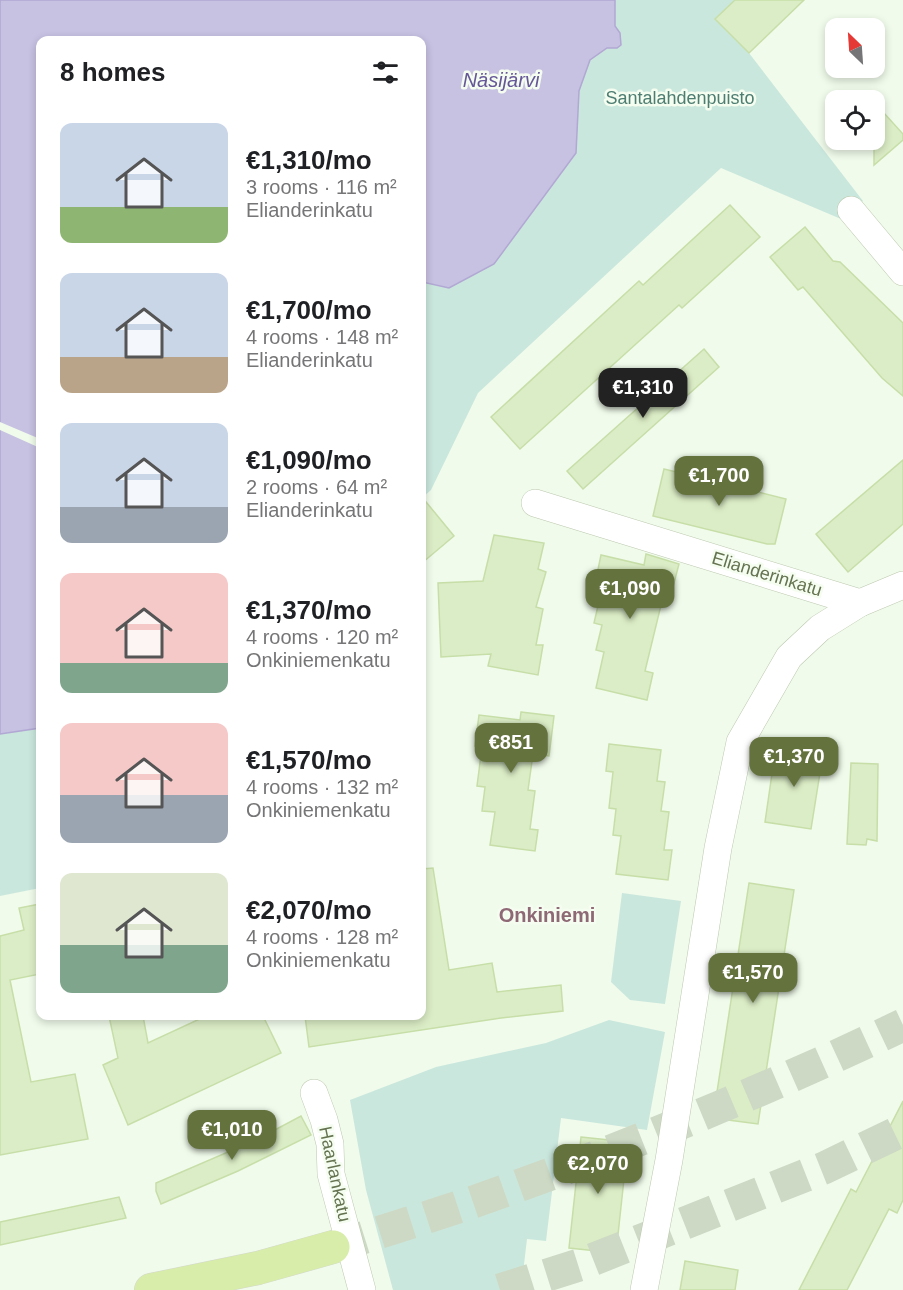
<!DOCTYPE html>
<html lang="en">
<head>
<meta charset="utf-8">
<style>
	:root { --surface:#fff; --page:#f2f2f2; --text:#202124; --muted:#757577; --accent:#64723e }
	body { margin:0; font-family:Arial,sans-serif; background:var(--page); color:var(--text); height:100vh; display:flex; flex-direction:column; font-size:22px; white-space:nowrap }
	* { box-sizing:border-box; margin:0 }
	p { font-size:20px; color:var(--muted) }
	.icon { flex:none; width:33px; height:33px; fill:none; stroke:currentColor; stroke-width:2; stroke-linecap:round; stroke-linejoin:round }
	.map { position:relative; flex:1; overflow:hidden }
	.sheet { position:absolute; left:36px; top:36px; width:390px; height:984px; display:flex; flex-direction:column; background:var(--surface); border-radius:12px; box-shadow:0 3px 9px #0003 }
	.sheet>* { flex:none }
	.needle { width:39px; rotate:335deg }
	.controls { position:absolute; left:825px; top:18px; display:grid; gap:12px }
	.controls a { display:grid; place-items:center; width:60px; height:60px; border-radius:12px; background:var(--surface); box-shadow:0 3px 9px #0003; font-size:30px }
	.price { position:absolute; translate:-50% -51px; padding:0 14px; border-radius:12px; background:var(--accent); color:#fff; font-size:20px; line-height:39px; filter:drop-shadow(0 2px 3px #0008) }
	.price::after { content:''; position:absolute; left:50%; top:36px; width:18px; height:14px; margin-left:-9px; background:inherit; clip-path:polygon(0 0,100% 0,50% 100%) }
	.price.current { background:#222; color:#fff }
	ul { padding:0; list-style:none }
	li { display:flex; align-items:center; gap:18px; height:150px; padding:0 24px }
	li span { display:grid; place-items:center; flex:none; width:168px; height:120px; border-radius:12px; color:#555 }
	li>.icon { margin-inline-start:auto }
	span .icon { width:72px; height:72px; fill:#fffc; stroke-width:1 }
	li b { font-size:26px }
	h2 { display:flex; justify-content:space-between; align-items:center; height:72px; padding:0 24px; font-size:26px }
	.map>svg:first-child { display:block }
	.green { fill:#cae7dd }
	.water { fill:#c7c1e2; stroke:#b1a8d3; stroke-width:1.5 }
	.pier { fill:#f0fbeb }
	.building { fill:#dbedc6; stroke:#c7dea8; stroke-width:1.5 }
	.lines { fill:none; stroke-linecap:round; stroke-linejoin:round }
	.highway-tunnel { stroke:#cdd9c4; stroke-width:33; stroke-dasharray:33 16; stroke-linecap:butt }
	.minor-casing { stroke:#bcc9af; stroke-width:28 }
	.highway-casing { stroke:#d4d8ce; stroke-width:34 }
	.minor { stroke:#fff; stroke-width:27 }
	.highway { stroke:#d8eda9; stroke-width:33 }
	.labels { text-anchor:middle; stroke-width:5; stroke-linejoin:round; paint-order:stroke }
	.park-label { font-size:18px; fill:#4d7d71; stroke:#f5fdf1 }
	.street-label { font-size:18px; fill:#657350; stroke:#f5fdf1 }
	.water-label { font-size:20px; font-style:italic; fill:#655798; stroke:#f5fdf1 }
	.neighbourhood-label { font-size:20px; font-weight:bold; fill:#8e6874; stroke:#f5fdf1 }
</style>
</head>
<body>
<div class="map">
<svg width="903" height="1290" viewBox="0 0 903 1290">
	<rect width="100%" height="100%" fill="#f0fbeb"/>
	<g class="green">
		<polygon points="615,0 735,0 715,19 749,53 863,201 841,219 721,168 478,393 431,490 422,498 422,282 449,288 576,153 579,91 590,60 607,48 617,48 620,33 615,26"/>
		<polygon points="40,728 40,888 0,896 0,734"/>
		<polygon points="622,893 681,901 665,1004 630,1000 611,982"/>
		<polygon points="609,1020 665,1032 647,1130 561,1118 546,1241 527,1239 521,1290 393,1290 366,1190 350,1100 436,1067 546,1043"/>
	</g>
	<polygon class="water" points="0,0 615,0 615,26 620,33 621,45 617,48 607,48 590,60 579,91 576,153 494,264 449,288 422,282 422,40 40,40 40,728 0,734"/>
	<polygon class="pier" points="0,422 40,439 40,448 0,430"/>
	<g class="building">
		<polygon points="735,0 804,0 749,53 715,19"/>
		<polygon points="874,102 903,134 903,140 874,165"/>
		<polygon points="730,205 760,237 682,308 679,305 520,449 491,417 639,281 643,285"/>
		<polygon points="805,227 833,261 840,262 903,323 903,396 882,378 803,287 798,290 770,257"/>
		<polygon points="704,349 719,367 583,489 567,471"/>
		<polygon points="903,460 903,524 848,572 816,534"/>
		<polygon points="664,469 786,499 775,544 767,544 653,516"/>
		<polygon points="422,497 454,536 422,563"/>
		<polygon points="494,535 544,543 538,569 546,572 536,607 543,609 536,645 543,645 538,675 488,666 491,654 441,657 438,583 483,581"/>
		<polygon points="646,554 679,564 669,602 662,601 645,671 653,673 647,700 596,688 604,652 596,650 602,625 594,623 604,580 596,579 601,555 644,565"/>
		<polygon points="521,712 554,716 549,756 533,754 528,790 535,791 530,829 538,830 535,851 490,845 495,812 482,811 485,787 477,786 482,747 475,746 479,715 520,720"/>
		<polygon points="609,744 661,750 657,781 665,782 661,811 669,812 664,850 672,850 668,880 616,874 621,836 613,835 616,809 609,808 613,772 606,771"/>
		<polygon points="776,746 823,754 811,829 765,822"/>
		<polygon points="851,763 878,764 877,841 867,839 866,845 847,844"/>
		<polygon points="433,868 449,970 492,963 497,992 561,985 563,1011 501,1018 309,1047 305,1016 422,1016 422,869"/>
		<polygon points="749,883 794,890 758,1124 713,1118"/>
		<polygon points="40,904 40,974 10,980 31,1082 75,1074 88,1139 0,1155 0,936 24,930 19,908"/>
		<polygon points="109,1016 143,1016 148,1043 206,1016 263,1016 281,1053 128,1125 103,1065 118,1058"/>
		<polygon points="903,1101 903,1200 897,1213 889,1209 847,1290 799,1290 851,1189 856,1192"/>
		<polygon points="301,1116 311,1135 238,1171 161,1204 156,1191 156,1183 256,1140"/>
		<polygon points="581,1137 628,1142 616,1253 569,1248"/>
		<polygon points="119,1197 126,1218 0,1245 0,1222"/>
		<polygon points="685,1261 738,1270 735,1290 680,1290"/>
	</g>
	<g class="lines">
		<g class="highway-tunnel">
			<path d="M 333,1247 C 381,1232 429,1217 476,1201 C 621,1150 764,1091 903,1025"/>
			<polyline points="500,1290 579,1265 824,1168 903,1130"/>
		</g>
		<defs>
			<g id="minor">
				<polyline points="851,210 903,272"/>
				<polyline points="535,503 860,603"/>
				<polyline points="314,1093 324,1120 330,1144 331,1174 362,1290"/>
				<polyline points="644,1290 669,1160 718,848 740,742 789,657 820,628 860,603 903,585"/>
			</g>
			<polyline id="highway" points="151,1290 258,1268 333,1247"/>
		</defs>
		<use href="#minor" class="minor-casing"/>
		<use href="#highway" class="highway-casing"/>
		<use href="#minor" class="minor"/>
		<use href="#highway" class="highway"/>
	</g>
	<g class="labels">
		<g class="park-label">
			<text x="680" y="104">Santalahdenpuisto</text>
		</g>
		<g class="street-label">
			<text transform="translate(767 574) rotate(17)" y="6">Elianderinkatu</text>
			<text transform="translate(335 1174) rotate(78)" y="6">Haarlankatu</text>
		</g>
		<g class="water-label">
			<text x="501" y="87">Näsijärvi</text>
		</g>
		<g class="neighbourhood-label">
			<text x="547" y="922">Onkiniemi</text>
		</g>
	</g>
</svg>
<div class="controls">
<a><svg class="needle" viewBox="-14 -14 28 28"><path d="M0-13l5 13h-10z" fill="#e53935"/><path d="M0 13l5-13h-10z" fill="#757577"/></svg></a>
<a><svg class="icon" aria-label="locate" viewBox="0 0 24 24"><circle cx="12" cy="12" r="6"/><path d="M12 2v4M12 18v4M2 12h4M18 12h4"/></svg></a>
</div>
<b class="price current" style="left:643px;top:419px">€1,310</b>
<b class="price" style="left:719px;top:507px">€1,700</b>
<b class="price" style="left:630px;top:620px">€1,090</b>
<b class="price" style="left:511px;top:774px">€851</b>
<b class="price" style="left:794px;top:788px">€1,370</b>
<b class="price" style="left:753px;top:1004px">€1,570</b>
<b class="price" style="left:232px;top:1161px">€1,010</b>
<b class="price" style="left:598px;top:1195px">€2,070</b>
<section class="sheet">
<h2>8 homes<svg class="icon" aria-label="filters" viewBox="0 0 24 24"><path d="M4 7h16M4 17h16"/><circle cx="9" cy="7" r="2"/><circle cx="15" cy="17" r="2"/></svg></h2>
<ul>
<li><span style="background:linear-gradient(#c9d6e8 70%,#8fb573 0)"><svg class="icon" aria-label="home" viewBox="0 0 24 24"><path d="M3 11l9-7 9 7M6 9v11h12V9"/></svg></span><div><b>€1,310/mo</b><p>3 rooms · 116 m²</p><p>Elianderinkatu</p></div></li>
<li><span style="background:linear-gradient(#c9d6e8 70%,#b9a48a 0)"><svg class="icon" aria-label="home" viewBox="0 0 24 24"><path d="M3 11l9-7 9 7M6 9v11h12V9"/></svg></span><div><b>€1,700/mo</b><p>4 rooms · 148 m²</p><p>Elianderinkatu</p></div></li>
<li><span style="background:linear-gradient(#c9d6e8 70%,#9aa5b1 0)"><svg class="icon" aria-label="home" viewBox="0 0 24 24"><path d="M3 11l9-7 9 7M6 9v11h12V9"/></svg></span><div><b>€1,090/mo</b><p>2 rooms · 64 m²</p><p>Elianderinkatu</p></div></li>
<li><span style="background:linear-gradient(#f6c9c9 75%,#7fa58c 0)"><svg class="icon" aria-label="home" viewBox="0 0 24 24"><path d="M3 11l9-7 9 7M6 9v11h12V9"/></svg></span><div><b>€1,370/mo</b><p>4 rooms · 120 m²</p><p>Onkiniemenkatu</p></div></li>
<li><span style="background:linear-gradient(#f6c9c9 60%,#9aa5b1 0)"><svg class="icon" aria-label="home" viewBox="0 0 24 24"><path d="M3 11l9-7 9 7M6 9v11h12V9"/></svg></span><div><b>€1,570/mo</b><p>4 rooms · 132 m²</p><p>Onkiniemenkatu</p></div></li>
<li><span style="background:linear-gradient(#dfe7d0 60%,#7fa58c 0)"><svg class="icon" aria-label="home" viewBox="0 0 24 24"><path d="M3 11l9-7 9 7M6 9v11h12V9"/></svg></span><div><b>€2,070/mo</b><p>4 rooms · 128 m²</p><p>Onkiniemenkatu</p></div></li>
</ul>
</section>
</div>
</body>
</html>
